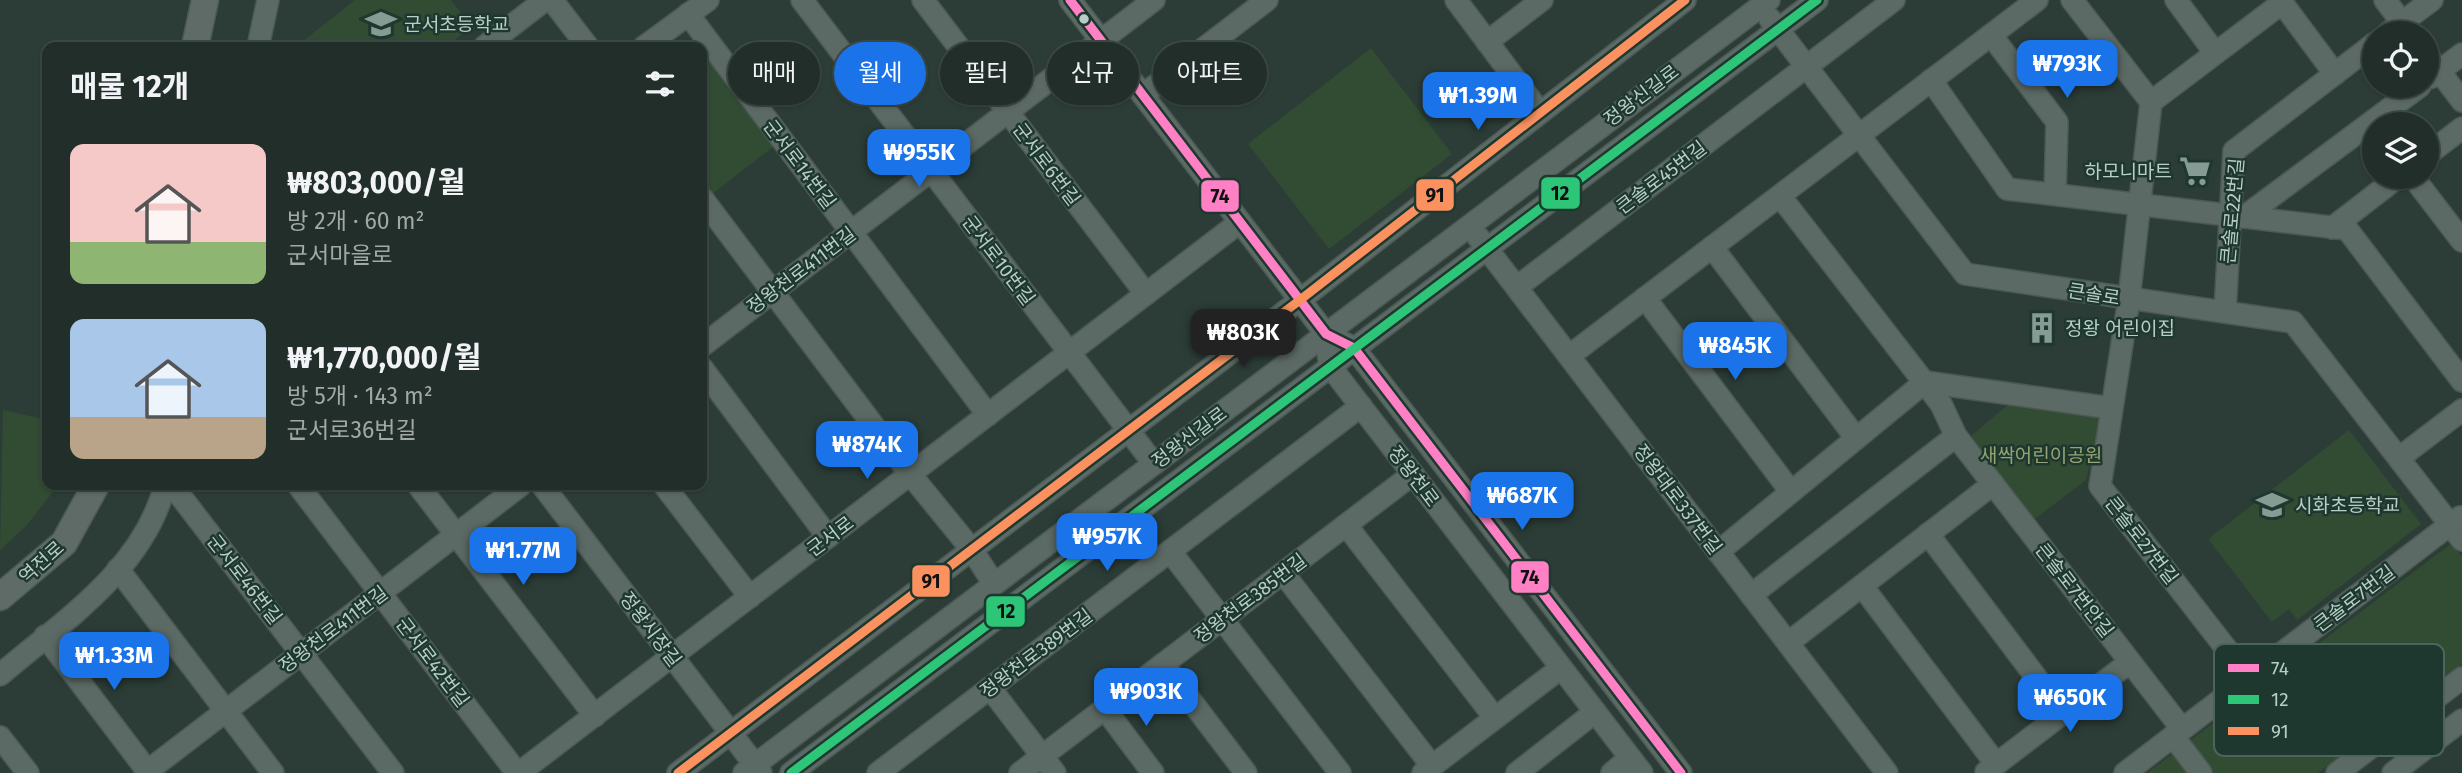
<!DOCTYPE html>
<html lang="ko">
<head>
<meta charset="utf-8">
<style>
	:root { --surface:#212e29; --page:#2d3a35; --text:#f1f3f6; --muted:#a2a8a8; --line:#3e4a46; --accent:#1a73e8 }
	body { margin:0; font-family:"Fira Sans","Noto Sans KR",sans-serif; background:var(--page); color:var(--text); height:100vh; display:flex; flex-direction:column; font-size:26px; white-space:nowrap }
	* { box-sizing:border-box; margin:0 }
	p { font-size:23px; color:var(--muted) }
	.icon { flex:none; width:38px; height:38px; fill:none; stroke:currentColor; stroke-width:2; stroke-linecap:round; stroke-linejoin:round }
	.map { position:relative; flex:1; overflow:hidden }
	.panel { position:absolute; left:42px; top:42px; width:665px; height:448px; display:flex; flex-direction:column; background:var(--surface); border-radius:14px; box-shadow:0 2px 5px #0004,0 0 0 2px var(--line) }
	.panel>* { flex:none }
	.banner { position:absolute; left:728px; top:42px; width:665px; height:63px; display:flex; gap:14px }
	.tools { position:absolute; left:2362px; top:21px; display:grid; gap:14px }
	.tools a { display:grid; place-items:center; width:77px; height:77px; border-radius:50%; background:var(--surface); box-shadow:0 2px 5px #0004,0 0 0 2px var(--line); font-size:35px }
	.price { position:absolute; translate:-50% -60px; padding:0 16px; border-radius:14px; background:var(--accent); color:#fff; font-size:23px; line-height:46px; filter:drop-shadow(0 2px 4px #0008) }
	.price::after { content:''; position:absolute; left:50%; top:42px; width:21px; height:16px; margin-left:-10px; background:inherit; clip-path:polygon(0 0,100% 0,50% 100%) }
	.price.active { background:#222; color:#fff }
	ul { padding:0; list-style:none }
	li { display:flex; align-items:center; gap:21px; height:175px; padding:0 28px }
	li span { display:grid; place-items:center; flex:none; width:196px; height:140px; border-radius:14px; color:#555 }
	li>.icon { margin-inline-start:auto }
	span .icon { width:84px; height:84px; fill:#fffc; stroke-width:1 }
	li b { font-size:30px }
	h2 { display:flex; justify-content:space-between; align-items:center; height:84px; padding:0 28px; font-size:30px }
	.chip { padding:0 24px; border-radius:32px; background:var(--surface); box-shadow:0 2px 5px #0004,0 0 0 2px var(--line); font-size:24px; line-height:63px }
	.chip.active { background:var(--accent); color:#fff }
	.map>svg:first-child { display:block }
	.green { fill:#314c33 }
	.lines { fill:none; stroke-linecap:round; stroke-linejoin:round }
	.minor-casing { stroke:#4c5854; stroke-width:24 }
	.major-casing { stroke:#4a5953; stroke-width:29 }
	.minor { stroke:#5c6a65; stroke-width:21 }
	.major { stroke:#5f6b67; stroke-width:26 }
	.bus-1-casing { stroke:#1e382f; stroke-width:14 }
	.bus-2-casing { stroke:#1e382f; stroke-width:14 }
	.bus-3-casing { stroke:#1e382f; stroke-width:14 }
	.bus-1 { stroke:#ff80c5; stroke-width:9 }
	.bus-2 { stroke:#2dc577; stroke-width:9 }
	.bus-3 { stroke:#fa915f; stroke-width:9 }
	.bus-dot { fill:#b7cdc5; stroke:#1e382f; stroke-width:2.5 }
	.labels { text-anchor:middle; stroke-width:5; stroke-linejoin:round; paint-order:stroke }
	.poi-label { font-size:19px; fill:#b7cdc5; stroke:#1e382f; text-anchor:start }
	.street-label { font-size:19px; fill:#b7cdc5; stroke:#1e382f }
	.park-label { font-size:19px; fill:#96a473; stroke:#1e382f }
	.key { fill:#1e382f; stroke:#4c655c; stroke-width:2 }
	.key-label { font-size:19px; fill:#b7cdc5 }
	.line-badge { stroke:#1e382f; stroke-width:2.5 }
	.pale-badge-label { font-size:19px; text-anchor:middle; font-weight:bold; fill:#111 }
</style>
</head>
<body>
<div class="map">
<svg width="2462" height="773" viewBox="0 0 2462 773">
	<rect width="100%" height="100%" fill="#2c3d37"/>
	<g class="green">
		<polygon points="355,0 451,0 472,27 445,47 308,47 303,41"/>
		<polygon points="1371,48 1452,154 1329,249 1248,144"/>
		<polygon points="713,57 778,143 711,195 702,183 702,65"/>
		<polygon points="2010,403 2102,416 2086,480 2032,521 1969,438"/>
		<polygon points="3,410 47,420 47,485 58,485 27,525 0,550"/>
		<polygon points="2349,430 2421,524 2297,620 2289,609 2272,622 2208,539"/>
		<polygon points="2452,543 2462,557 2462,664 2318,773 2147,773"/>
	</g>
	<g class="lines">
		<defs>
			<g id="minor">
				<polyline points="552,0 588,47"/>
				<polyline points="802,0 1154,464"/>
				<polyline points="923,0 1146,294"/>
				<polyline points="1070,0 1326,334 1354,348 1681,773"/>
				<polyline points="1456,0 1539,111"/>
				<polyline points="2072,0 2151,102"/>
				<polyline points="2176,0 2215,53"/>
				<polyline points="2280,0 2335,74"/>
				<polyline points="2385,0 2409,32"/>
				<polyline points="688,14 988,415"/>
				<polyline points="1770,19 1965,274 2293,322 2462,540"/>
				<polyline points="2388,33 2432,0"/>
				<polyline points="1991,35 2057,122 2055,194"/>
				<polyline points="1487,42 1542,0"/>
				<polyline points="258,47 268,0"/>
				<polyline points="484,47 545,0"/>
				<polyline points="644,47 708,0"/>
				<polyline points="2427,55 2462,101"/>
				<polyline points="2430,78 2462,54"/>
				<polyline points="1931,80 2007,189 2347,229 2462,381"/>
				<polyline points="1143,95 1267,0"/>
				<polyline points="2427,155 2462,128"/>
				<polyline points="2413,177 2462,241"/>
				<polyline points="1780,196 1941,404 1956,436 2182,729"/>
				<polyline points="702,198 910,474 972,550 994,584"/>
				<polyline points="2244,217 2420,86"/>
				<polyline points="2332,228 2398,177"/>
				<polyline points="1478,237 1887,773"/>
				<polyline points="1712,247 1856,438"/>
				<polyline points="1517,287 1894,0"/>
				<polyline points="1645,298 1791,492"/>
				<polyline points="2225,312 2234,151 2375,43"/>
				<polyline points="702,346 1154,0"/>
				<polyline points="1328,353 1330,366 1642,773"/>
				<polyline points="1569,356 2037,0"/>
				<polyline points="702,368 828,537"/>
				<polyline points="2399,458 2462,410"/>
				<polyline points="172,485 393,773"/>
				<polyline points="298,485 517,773"/>
				<polyline points="418,485 595,716"/>
				<polyline points="542,485 761,773"/>
				<polyline points="664,485 750,597"/>
				<polyline points="1346,525 1495,718"/>
				<polyline points="1928,534 2063,713"/>
				<polyline points="1170,551 1340,773"/>
				<polyline points="1718,552 1925,382 2111,408"/>
				<polyline points="118,569 273,773"/>
				<polyline points="1283,573 1432,766"/>
				<polyline points="1862,586 1996,764"/>
				<polyline points="1751,595 1956,436"/>
				<polyline points="45,636 149,773"/>
				<polyline points="1788,643 1993,484"/>
				<polyline points="1163,664 1246,773"/>
				<path d="M 0,675 C 62,622 144,569 165,485"/>
				<polyline points="2249,678 2100,486 2129,299 2151,102 2282,3"/>
				<polyline points="990,688 1055,773"/>
				<polyline points="1105,709 1153,773"/>
				<polyline points="2173,736 2201,773"/>
				<polyline points="0,737 28,773"/>
				<polyline points="1986,772 2130,662"/>
				<polyline points="145,773 521,485"/>
				<polyline points="519,773 1240,222"/>
				<polyline points="678,773 1300,300 1685,0"/>
				<polyline points="744,773 1769,0"/>
				<polyline points="791,773 1817,0"/>
				<polyline points="878,773 1361,406"/>
				<polyline points="1020,773 1413,474"/>
				<polyline points="1423,773 1561,668"/>
				<polyline points="1517,773 1595,712"/>
				<polyline points="1612,773 1630,758"/>
				<polyline points="2125,773 2460,517"/>
				<polyline points="2337,773 2462,678"/>
				<polyline points="2393,773 2462,720"/>
			</g>
			<g id="major">
				<polyline points="195,47 205,0"/>
				<polyline points="0,597 64,543 96,485"/>
			</g>
		</defs>
		<use href="#minor" class="minor-casing"/>
		<use href="#major" class="major-casing"/>
		<use href="#minor" class="minor"/>
		<use href="#major" class="major"/>
		<defs>
			<polyline id="bus-1" points="1070,0 1326,334 1354,348 1681,773"/>
			<polyline id="bus-2" points="791,773 1817,0"/>
			<polyline id="bus-3" points="678,773 1300,300 1685,0"/>
		</defs>
		<use href="#bus-1" class="bus-1-casing"/>
		<use href="#bus-2" class="bus-2-casing"/>
		<use href="#bus-3" class="bus-3-casing"/>
		<use href="#bus-1" class="bus-1"/>
		<use href="#bus-2" class="bus-2"/>
		<use href="#bus-3" class="bus-3"/>
	</g>
	<defs>
		<symbol id="school-bare" viewBox="-9 -9 18 18"><path d="M0-5L7-2L0 1L-7-2ZM-4 1L0 2.5L4 1V4Q0 6-4 4Z" fill="#869b93" stroke="#1e382f" stroke-width="2.5" paint-order="stroke"/></symbol>
		<symbol id="supermarket-bare" viewBox="-9 -9 18 18"><path d="M-6-5.5h2.5l.6 2H6L4.5 2H-2.5L-4.4-4H-6ZM-1.5 3.2a1.3 1.3 0 1 0 .1 0ZM3 3.2a1.3 1.3 0 1 0 .1 0Z" fill="#869b93" stroke="#1e382f" stroke-width="2.5" paint-order="stroke"/></symbol>
		<symbol id="building-bare" viewBox="-9 -9 18 18"><path d="M-4-6H4V6H1V3H-1V6H-4ZM-2.5-4.3h1.7v1.8h-1.7ZM.8-4.3h1.7v1.8H.8ZM-2.5-1h1.7V.8h-1.7ZM.8-1h1.7V.8H.8Z" fill="#869b93" stroke="#1e382f" stroke-width="2.5" paint-order="stroke"/></symbol>
	</defs>
	<g fill-rule="evenodd">
		<use href="#school-bare" x="359" y="2" width="44" height="44"/>
		<use href="#supermarket-bare" x="2173" y="149" width="44" height="44"/>
		<use href="#building-bare" x="2020" y="306" width="44" height="44"/>
		<use href="#school-bare" x="2250" y="483" width="44" height="44"/>
	</g>
	<circle class="bus-dot" cx="1084" cy="19" r="6"/>
	<g class="labels">
		<g class="poi-label">
			<text x="404" y="31">군서초등학교</text>
			<text x="2172" y="178" text-anchor="end">하모니마트</text>
			<text x="2065" y="335">정왕 어린이집</text>
			<text x="2295" y="512">시화초등학교</text>
		</g>
		<g class="street-label">
			<text transform="translate(1641 95) rotate(-37)" y="7">정왕신길로</text>
			<text transform="translate(800 164) rotate(53)" y="7">군서로14번길</text>
			<text transform="translate(1047 164) rotate(53)" y="7">군서로6번길</text>
			<text transform="translate(1661 177) rotate(-37)" y="7">큰솔로45번길</text>
			<text transform="translate(2232 211) rotate(-85)" y="7">큰솔로22번길</text>
			<text transform="translate(999 260) rotate(53)" y="7">군서로10번길</text>
			<text transform="translate(801 270) rotate(-37)" y="7">정왕천로411번길</text>
			<text transform="translate(2094 294) rotate(9)" y="7">큰솔로</text>
			<text transform="translate(1189 437) rotate(-37)" y="7">정왕신길로</text>
			<text transform="translate(1414 476) rotate(53)" y="7">정왕천로</text>
			<text transform="translate(1678 499) rotate(53)" y="7">정왕대로337번길</text>
			<text transform="translate(830 536) rotate(-37)" y="7">군서로</text>
			<text transform="translate(2142 540) rotate(52)" y="7">큰솔로27번길</text>
			<text transform="translate(41 562) rotate(-42)" y="7">역전로</text>
			<text transform="translate(245 579) rotate(52)" y="7">군서로46번길</text>
			<text transform="translate(2075 590) rotate(52)" y="7">큰솔로7번안길</text>
			<text transform="translate(1250 598) rotate(-37)" y="7">정왕천로385번길</text>
			<text transform="translate(2354 598) rotate(-37)" y="7">큰솔로7번길</text>
			<text transform="translate(333 629) rotate(-37)" y="7">정왕천로411번길</text>
			<text transform="translate(651 629) rotate(53)" y="7">정왕시장길</text>
			<text transform="translate(1036 653) rotate(-37)" y="7">정왕천로389번길</text>
			<text transform="translate(433 662) rotate(53)" y="7">군서로42번길</text>
		</g>
		<g class="park-label">
			<text x="2041" y="462">새싹어린이공원</text>
		</g>
	</g>
	<rect x="2214" y="644" width="230" height="112" rx="10" class="key"/>
	<rect x="2228" y="664" width="31" height="8" fill="#ff80c5"/>
	<rect x="2228" y="695" width="31" height="9" fill="#2dc577"/>
	<rect x="2228" y="727" width="31" height="8" fill="#fa915f"/>
	<g class="key-label">
		<text x="2271" y="675">74</text>
		<text x="2271" y="706">12</text>
		<text x="2271" y="738">91</text>
	</g>
	<g class="line-badge">
		<rect x="1540" y="176" width="41" height="34" rx="7" fill="#2dc577"/>
		<rect x="1415" y="178" width="40" height="34" rx="7" fill="#fa915f"/>
		<rect x="1200" y="179" width="40" height="34" rx="7" fill="#ff80c5"/>
		<rect x="1510" y="560" width="40" height="34" rx="7" fill="#ff80c5"/>
		<rect x="911" y="564" width="40" height="34" rx="7" fill="#fa915f"/>
		<rect x="985" y="595" width="41" height="33" rx="7" fill="#2dc577"/>
	</g>
	<g class="pale-badge-label">
		<text x="1560" y="200">12</text>
		<text x="1435" y="202">91</text>
		<text x="1220" y="203">74</text>
		<text x="1530" y="584">74</text>
		<text x="931" y="588">91</text>
		<text x="1006" y="618">12</text>
	</g>
</svg>
<div class="tools">
<a><svg class="icon" aria-label="locate" viewBox="0 0 24 24"><circle cx="12" cy="12" r="6"/><path d="M12 2v4M12 18v4M2 12h4M18 12h4"/></svg></a>
<a><svg class="icon" aria-label="layers" viewBox="0 0 24 24"><path d="M12 4l9 5-9 5-9-5zM3 14l9 5 9-5"/></svg></a>
</div>
<b class="price" style="left:2067px;top:100px">₩793K</b>
<b class="price" style="left:1478px;top:132px">₩1.39M</b>
<b class="price" style="left:919px;top:189px">₩955K</b>
<b class="price active" style="left:1243px;top:369px">₩803K</b>
<b class="price" style="left:1735px;top:382px">₩845K</b>
<b class="price" style="left:867px;top:481px">₩874K</b>
<b class="price" style="left:1522px;top:532px">₩687K</b>
<b class="price" style="left:1107px;top:573px">₩957K</b>
<b class="price" style="left:523px;top:587px">₩1.77M</b>
<b class="price" style="left:114px;top:692px">₩1.33M</b>
<b class="price" style="left:1146px;top:728px">₩903K</b>
<b class="price" style="left:2070px;top:734px">₩650K</b>
<div class="banner">
<a class="chip">매매</a>
<a class="chip active">월세</a>
<a class="chip">필터</a>
<a class="chip">신규</a>
<a class="chip">아파트</a>
</div>
<section class="panel">
<h2>매물 12개<svg class="icon" aria-label="filters" viewBox="0 0 24 24"><path d="M4 7h16M4 17h16"/><circle cx="9" cy="7" r="2"/><circle cx="15" cy="17" r="2"/></svg></h2>
<ul>
<li><span style="background:linear-gradient(#f6c9c9 70%,#8fb573 0)"><svg class="icon" aria-label="home" viewBox="0 0 24 24"><path d="M3 11l9-7 9 7M6 9v11h12V9"/></svg></span><div><b>₩803,000/월</b><p>방 2개 · 60 m²</p><p>군서마을로</p></div></li>
<li><span style="background:linear-gradient(#a9c7e8 70%,#b9a48a 0)"><svg class="icon" aria-label="home" viewBox="0 0 24 24"><path d="M3 11l9-7 9 7M6 9v11h12V9"/></svg></span><div><b>₩1,770,000/월</b><p>방 5개 · 143 m²</p><p>군서로36번길</p></div></li>
</ul>
</section>
</div>
</body>
</html>
